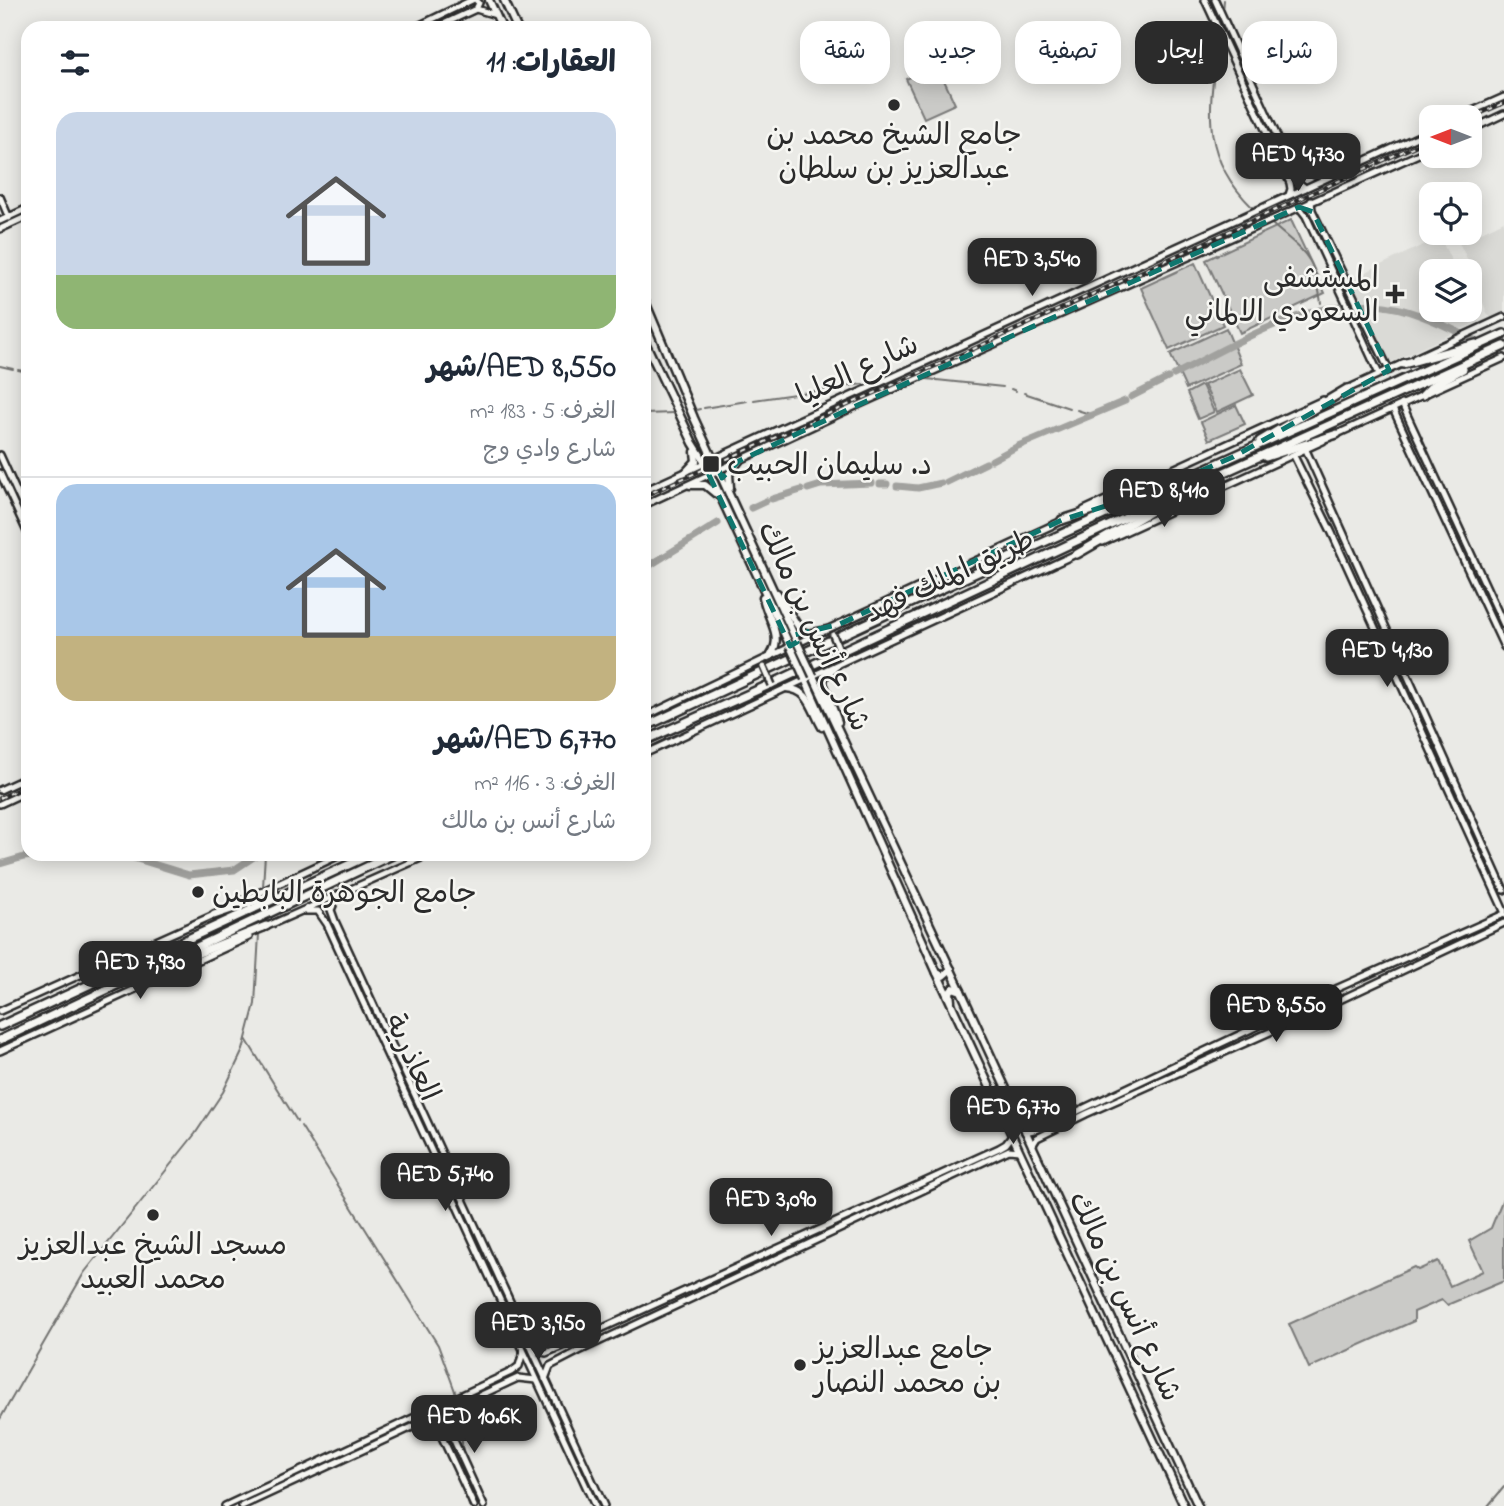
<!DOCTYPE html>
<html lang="ar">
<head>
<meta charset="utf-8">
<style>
	:root { --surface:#fff; --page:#f2f2f3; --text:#1f2937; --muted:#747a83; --line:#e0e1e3; --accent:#2b2b2b }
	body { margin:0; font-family:"Indie Flower","Playpen Sans Arabic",sans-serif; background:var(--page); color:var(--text); direction:rtl; height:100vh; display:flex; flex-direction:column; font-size:26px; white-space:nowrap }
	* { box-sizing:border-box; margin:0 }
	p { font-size:23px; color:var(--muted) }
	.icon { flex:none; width:38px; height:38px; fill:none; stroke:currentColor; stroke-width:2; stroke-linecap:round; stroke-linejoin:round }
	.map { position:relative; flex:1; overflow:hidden; direction:ltr }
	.details { position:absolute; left:21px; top:21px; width:630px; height:840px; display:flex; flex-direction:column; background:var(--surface); border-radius:21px; box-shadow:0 4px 18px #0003; direction:rtl }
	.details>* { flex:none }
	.top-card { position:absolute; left:672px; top:21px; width:665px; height:63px; direction:rtl; display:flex; gap:14px }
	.needle { width:46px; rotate:270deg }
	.fabs { position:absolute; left:1419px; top:105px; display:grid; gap:14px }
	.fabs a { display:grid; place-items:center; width:63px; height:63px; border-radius:14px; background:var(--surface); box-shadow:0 4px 18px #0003; font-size:35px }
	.price { position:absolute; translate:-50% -60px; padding:0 16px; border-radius:14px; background:var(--accent); color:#fff; font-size:23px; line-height:46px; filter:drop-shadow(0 2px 4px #0008) }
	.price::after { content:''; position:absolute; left:50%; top:42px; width:21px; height:16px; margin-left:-10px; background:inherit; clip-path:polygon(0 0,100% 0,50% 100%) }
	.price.active { background:#222; color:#fff }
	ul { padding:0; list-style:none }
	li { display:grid; align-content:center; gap:14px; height:371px; padding:0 35px }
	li+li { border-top:2px solid var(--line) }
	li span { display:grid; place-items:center; height:217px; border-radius:21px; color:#555 }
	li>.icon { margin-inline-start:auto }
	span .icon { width:126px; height:126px; fill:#fffc; stroke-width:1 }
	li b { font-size:30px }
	h2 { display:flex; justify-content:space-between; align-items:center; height:84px; padding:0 35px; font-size:30px }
	.pill { padding:0 24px; border-radius:21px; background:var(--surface); box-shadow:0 4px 18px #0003; font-size:24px; line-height:63px }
	.pill.active { background:var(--accent); color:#fff }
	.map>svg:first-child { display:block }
	.built { fill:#dadad6 }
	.green { fill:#cacac7; stroke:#7a7a79; stroke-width:2 }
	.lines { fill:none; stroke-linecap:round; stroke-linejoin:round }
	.stream { stroke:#727270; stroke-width:2 }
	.river { stroke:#a1a19e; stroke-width:7 }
	.secondary-casing { stroke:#2b2b2b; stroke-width:10 }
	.primary-casing { stroke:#2b2b2b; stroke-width:11 }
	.highway-casing { stroke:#2b2b2b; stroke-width:12 }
	.secondary { stroke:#f6f6f2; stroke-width:5 }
	.primary { stroke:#f6f6f2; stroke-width:6 }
	.highway { stroke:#f6f6f2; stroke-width:7 }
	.rail-casing { stroke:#2b2b2b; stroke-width:4.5 }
	.rail { stroke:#f6f6f2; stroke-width:2; stroke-dasharray:5; stroke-linecap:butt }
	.secondary-bridge-casing { stroke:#2b2b2b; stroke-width:10; stroke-linecap:butt }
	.primary-bridge-casing { stroke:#2b2b2b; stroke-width:11; stroke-linecap:butt }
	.secondary-bridge { stroke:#f6f6f2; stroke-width:5 }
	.primary-bridge { stroke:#f6f6f2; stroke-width:6 }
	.marked { fill:none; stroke:#0f766e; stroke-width:5; stroke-dasharray:14 9; stroke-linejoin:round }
	.poi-dot { fill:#2b2b2b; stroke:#f6f6f2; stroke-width:2.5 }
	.labels { text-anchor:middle; stroke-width:5; stroke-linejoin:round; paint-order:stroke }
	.poi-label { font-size:30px; fill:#2b2b2b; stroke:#f6f6f2; text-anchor:start }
	.street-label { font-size:30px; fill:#2b2b2b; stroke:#f6f6f2 }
</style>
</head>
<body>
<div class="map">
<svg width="1504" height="1506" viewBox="0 0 1504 1506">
	<rect width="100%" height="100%" fill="#eaeae6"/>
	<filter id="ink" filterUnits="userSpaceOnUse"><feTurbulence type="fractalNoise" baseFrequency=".0143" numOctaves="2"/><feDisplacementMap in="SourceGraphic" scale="14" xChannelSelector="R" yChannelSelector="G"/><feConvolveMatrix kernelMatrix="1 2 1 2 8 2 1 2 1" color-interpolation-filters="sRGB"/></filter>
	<g filter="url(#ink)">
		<g class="built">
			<polygon points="1504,221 1504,313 1492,318 1488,315 1470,271 1468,271 1470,264 1459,243"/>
			<polygon points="1440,237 1456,271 1432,271 1432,310 1470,310 1470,300 1479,321 1390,363 1351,279"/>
		</g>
		<g class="green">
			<polygon points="937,65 955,104 924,118 906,79"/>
			<polygon points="1291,220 1325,293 1240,333 1206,260"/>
			<polygon points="1195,263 1223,325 1169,350 1141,288"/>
			<polygon points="1226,328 1241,364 1186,389 1170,354"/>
			<polygon points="1240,369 1253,395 1217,412 1204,385"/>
			<polygon points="1202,385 1214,412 1198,419 1187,393"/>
			<polygon points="1236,405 1245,424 1209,440 1201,422"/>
			<polygon points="1504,1196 1504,1281 1447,1305 1442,1300 1414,1312 1414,1321 1309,1368 1289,1324 1414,1267 1418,1270 1438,1261 1450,1286 1483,1271 1469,1241 1491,1228"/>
		</g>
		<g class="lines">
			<g class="stream">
				<polyline points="1223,13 1224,0"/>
				<path d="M 1219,36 C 1210,105 1197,152 1252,207"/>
				<polyline points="1260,213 1264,217"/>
				<path d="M 1272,224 C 1307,255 1314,254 1321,303"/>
				<polyline points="0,366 13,369"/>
				<polyline points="18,370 28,372"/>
				<polyline points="927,379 1003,387"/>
				<polyline points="893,381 904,381"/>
				<polyline points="1011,389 1016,391"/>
				<polyline points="1024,393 1069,408"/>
				<polyline points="754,400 863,384"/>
				<polyline points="704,408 747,401"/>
				<polyline points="696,410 700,409"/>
				<polyline points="1077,410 1093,415"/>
				<polyline points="644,414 674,413"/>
				<polyline points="263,887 265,854"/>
				<polyline points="246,1039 297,1121"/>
				<polyline points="301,1126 438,1345 456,1394"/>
				<polyline points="458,1399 463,1453"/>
				<polyline points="0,1419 84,1273 195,1134 223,1092 243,1050 255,1004 259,934"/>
				<polyline points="464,1469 465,1481"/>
				<polyline points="466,1493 469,1506"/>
				<polyline points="1488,1506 1504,1487"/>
			</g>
			<g class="river">
				<polyline points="1467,336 1475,340"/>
				<path d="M 1174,375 C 1234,344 1305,300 1376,305 C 1405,307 1436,321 1462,334"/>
				<polyline points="1131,397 1168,378"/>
				<polyline points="992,460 1018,446 1125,401"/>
				<polyline points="947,482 986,463"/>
				<polyline points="880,484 887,484"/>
				<polyline points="897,486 918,488 941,483"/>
				<polyline points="808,489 821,485 872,483"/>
				<polyline points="772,499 801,490"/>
				<polyline points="751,508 766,501"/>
				<polyline points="644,569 718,523"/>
				<polyline points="121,854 189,875 234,870 258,854"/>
				<polyline points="0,864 24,857 50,854"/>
			</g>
			<defs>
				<g id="secondary">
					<polyline points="1205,0 1290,183 1291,189 1289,195"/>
					<polyline points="1215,0 1291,167 1299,183 1305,188"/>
					<polyline points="476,9 479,3 476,0"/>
					<polyline points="414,28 472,0"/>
					<polyline points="435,28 476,9 496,15"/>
					<polyline points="1459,117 1504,97"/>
					<polyline points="1470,130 1504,114"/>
					<polyline points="0,197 9,218"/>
					<polyline points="1311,201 1312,210 1389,370"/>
					<polyline points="1299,207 1306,216 1379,374"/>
					<polyline points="0,221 28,208"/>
					<polyline points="0,229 28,216"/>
					<polyline points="1415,358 1504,317"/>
					<polyline points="1345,390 1406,362"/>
					<polyline points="1402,404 1504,625"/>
					<polyline points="1393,409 1504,647"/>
					<polyline points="1335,435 1504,358"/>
					<polyline points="1306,450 1504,890"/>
					<polyline points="0,455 28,517"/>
					<polyline points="1294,456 1331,531 1504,911"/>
					<polyline points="0,473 28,534"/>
					<polyline points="644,491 1432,130"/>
					<polyline points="644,505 858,405 1432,148"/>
					<polyline points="1084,510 1323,400"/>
					<polyline points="1103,542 1323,441"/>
					<polyline points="824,631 1066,519"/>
					<polyline points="644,717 815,635"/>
					<polyline points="644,754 1078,553"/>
					<polyline points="0,790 28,777"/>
					<polyline points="0,804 28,791"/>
					<polyline points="337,896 331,910 335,921 604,1506"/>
					<polyline points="225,909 342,854"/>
					<polyline points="302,911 318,911 327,924 595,1506"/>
					<polyline points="263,928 430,854"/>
					<polyline points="0,1011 216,914"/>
					<polyline points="0,1051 249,937"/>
					<polyline points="1025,1132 1042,1128 1338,988 1504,914"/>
					<polyline points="1032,1146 1037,1138 1086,1114 1297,1020 1504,923"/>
					<polyline points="533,1350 546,1353 581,1338 999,1148 1006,1144 1012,1136"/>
					<polyline points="545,1379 550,1366 579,1351 1009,1150 1019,1151"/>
					<polyline points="442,1414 484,1506"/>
					<polyline points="433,1418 474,1506"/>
					<polyline points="225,1506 511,1372 519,1366 523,1352"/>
					<polyline points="242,1506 518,1378 536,1380"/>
				</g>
				<g id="primary">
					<polyline points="489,0 502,28"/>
					<polyline points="504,0 517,28"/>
					<polyline points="644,299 694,418 797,642"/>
					<polyline points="644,340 693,443 703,459 790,646"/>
					<polyline points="685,473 696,461 695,452"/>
					<polyline points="690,485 705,485 716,494"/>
					<polyline points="730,488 729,474 739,461"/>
					<polyline points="777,593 801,631 808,634 826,630"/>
					<path d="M 763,597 C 767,619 784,635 771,655"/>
					<polyline points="836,666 824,677 823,683 838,722"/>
					<polyline points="813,676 961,991"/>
					<polyline points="805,679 937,973 943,976 951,969"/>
					<path d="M 786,688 C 810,690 811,708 822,727"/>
					<polyline points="937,973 1184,1506"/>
					<polyline points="951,1001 950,992 953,988 961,991 1198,1506"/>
				</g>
				<g id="highway">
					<polyline points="1403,364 1476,344"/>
					<polyline points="1423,395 1432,386 1463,369"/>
					<polyline points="1260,441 1347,389"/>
					<polyline points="1266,457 1337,434"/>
					<polyline points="1062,520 1128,499"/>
					<polyline points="1077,554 1167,502"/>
					<polyline points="644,727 958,581 1504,334"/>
					<polyline points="644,741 780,680 1185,490 1504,346"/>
					<polyline points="214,915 275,894"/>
					<polyline points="179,961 266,926"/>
					<polyline points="0,1026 372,854"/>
					<polyline points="0,1040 394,854"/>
				</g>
			</defs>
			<use href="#secondary" class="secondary-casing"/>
			<use href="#primary" class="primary-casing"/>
			<use href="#highway" class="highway-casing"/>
			<use href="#secondary" class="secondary"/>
			<use href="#primary" class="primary"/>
			<use href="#highway" class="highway"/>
			<defs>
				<g id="rail">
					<polyline points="1470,118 1504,103"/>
					<polyline points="644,496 980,346 1432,138"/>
					<polyline points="0,798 28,785"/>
				</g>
			</defs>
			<use href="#rail" class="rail-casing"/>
			<use href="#rail" class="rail"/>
			<defs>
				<g id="secondary-bridge">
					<polyline points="833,635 841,654"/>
					<polyline points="764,667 772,685"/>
				</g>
				<g id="primary-bridge">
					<polyline points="797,642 813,676"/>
					<polyline points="790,646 805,679"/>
				</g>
			</defs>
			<use href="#secondary-bridge" class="secondary-bridge-casing"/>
			<use href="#primary-bridge" class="primary-bridge-casing"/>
			<use href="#secondary-bridge" class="secondary-bridge"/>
			<use href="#primary-bridge" class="primary-bridge"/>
		</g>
	</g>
	<path class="marked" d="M 1299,207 L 1313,212 L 1389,370 L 1233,457 L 1159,489 L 1062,520 L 840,624 L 794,635 L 797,642 L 790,646 L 709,475 L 719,471 L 722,478 L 739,461 L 858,405 Z"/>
	<g class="poi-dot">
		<circle cx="894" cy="105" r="7"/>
		<path d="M1391.5 283.5h7v7h7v7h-7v7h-7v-7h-7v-7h7z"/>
		<rect x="702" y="455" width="18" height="18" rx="3.5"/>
		<circle cx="198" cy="892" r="7"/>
		<circle cx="153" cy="1215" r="7"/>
		<circle cx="800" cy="1365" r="7"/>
	</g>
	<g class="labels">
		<g class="poi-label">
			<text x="894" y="144" text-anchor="middle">جامع الشيخ محمد بن<tspan x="894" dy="34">عبدالعزيز بن سلطان</tspan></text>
			<text x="1379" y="287" text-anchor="end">المستشفى<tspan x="1379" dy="34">السعودي الالماني</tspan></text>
			<text x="727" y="474">د. سليمان الحبيب</text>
			<text x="212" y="902">جامع الجوهرة البابطين</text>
			<text x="153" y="1254" text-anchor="middle">مسجد الشيخ عبدالعزيز<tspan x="153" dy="34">محمد العبيد</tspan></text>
			<text x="814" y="1358">جامع عبدالعزيز<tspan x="814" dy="34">بن محمد النصار</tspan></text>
		</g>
		<g class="street-label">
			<text transform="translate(857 369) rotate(-25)" y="10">شارع العليا</text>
			<text transform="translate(949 575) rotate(-25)" y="10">طريق الملك فهد</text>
			<text transform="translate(815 626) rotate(65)" y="10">شارع أنس بن مالك</text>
			<text transform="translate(413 1057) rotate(65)" y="10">العاذرية</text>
			<text transform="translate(1126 1296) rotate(65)" y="10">شارع أنس بن مالك</text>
		</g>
	</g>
</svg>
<div class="fabs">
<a><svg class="needle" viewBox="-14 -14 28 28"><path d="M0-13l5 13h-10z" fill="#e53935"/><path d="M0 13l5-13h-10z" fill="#747a83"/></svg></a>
<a><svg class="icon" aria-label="locate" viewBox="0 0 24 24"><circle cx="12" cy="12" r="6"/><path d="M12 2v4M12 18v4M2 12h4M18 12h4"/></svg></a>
<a><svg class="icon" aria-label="layers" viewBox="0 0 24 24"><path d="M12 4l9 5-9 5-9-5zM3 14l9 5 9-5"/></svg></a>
</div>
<b class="price" style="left:1298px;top:193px">AED 4,730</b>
<b class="price" style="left:1032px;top:298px">AED 3,540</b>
<b class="price" style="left:1164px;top:529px">AED 8,410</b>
<b class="price" style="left:1387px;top:689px">AED 4,130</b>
<b class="price" style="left:140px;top:1001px">AED 7,930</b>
<b class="price active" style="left:1276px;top:1044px">AED 8,550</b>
<b class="price" style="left:1013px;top:1146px">AED 6,770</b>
<b class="price" style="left:445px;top:1213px">AED 5,740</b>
<b class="price" style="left:771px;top:1238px">AED 3,090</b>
<b class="price" style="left:538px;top:1362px">AED 3,950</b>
<b class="price" style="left:474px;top:1455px">AED 10.6K</b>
<div class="top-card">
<a class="pill">شراء</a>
<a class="pill active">إيجار</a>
<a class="pill">تصفية</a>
<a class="pill">جديد</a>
<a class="pill">شقة</a>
</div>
<section class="details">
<h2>العقارات: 11<svg class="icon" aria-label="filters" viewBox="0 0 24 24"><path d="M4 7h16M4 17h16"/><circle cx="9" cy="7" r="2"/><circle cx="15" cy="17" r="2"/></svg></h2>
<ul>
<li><span style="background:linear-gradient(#c9d6e8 75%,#8fb573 0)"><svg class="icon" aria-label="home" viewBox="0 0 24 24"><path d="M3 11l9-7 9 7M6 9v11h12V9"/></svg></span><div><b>AED 8,550/شهر</b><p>الغرف: 5 · 183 m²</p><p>شارع وادي وج</p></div></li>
<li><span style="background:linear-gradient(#a9c7e8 70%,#c2b280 0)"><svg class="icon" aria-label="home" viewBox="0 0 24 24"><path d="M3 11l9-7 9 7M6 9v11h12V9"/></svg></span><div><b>AED 6,770/شهر</b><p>الغرف: 3 · 116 m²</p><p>شارع أنس بن مالك</p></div></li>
</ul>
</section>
</div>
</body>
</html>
